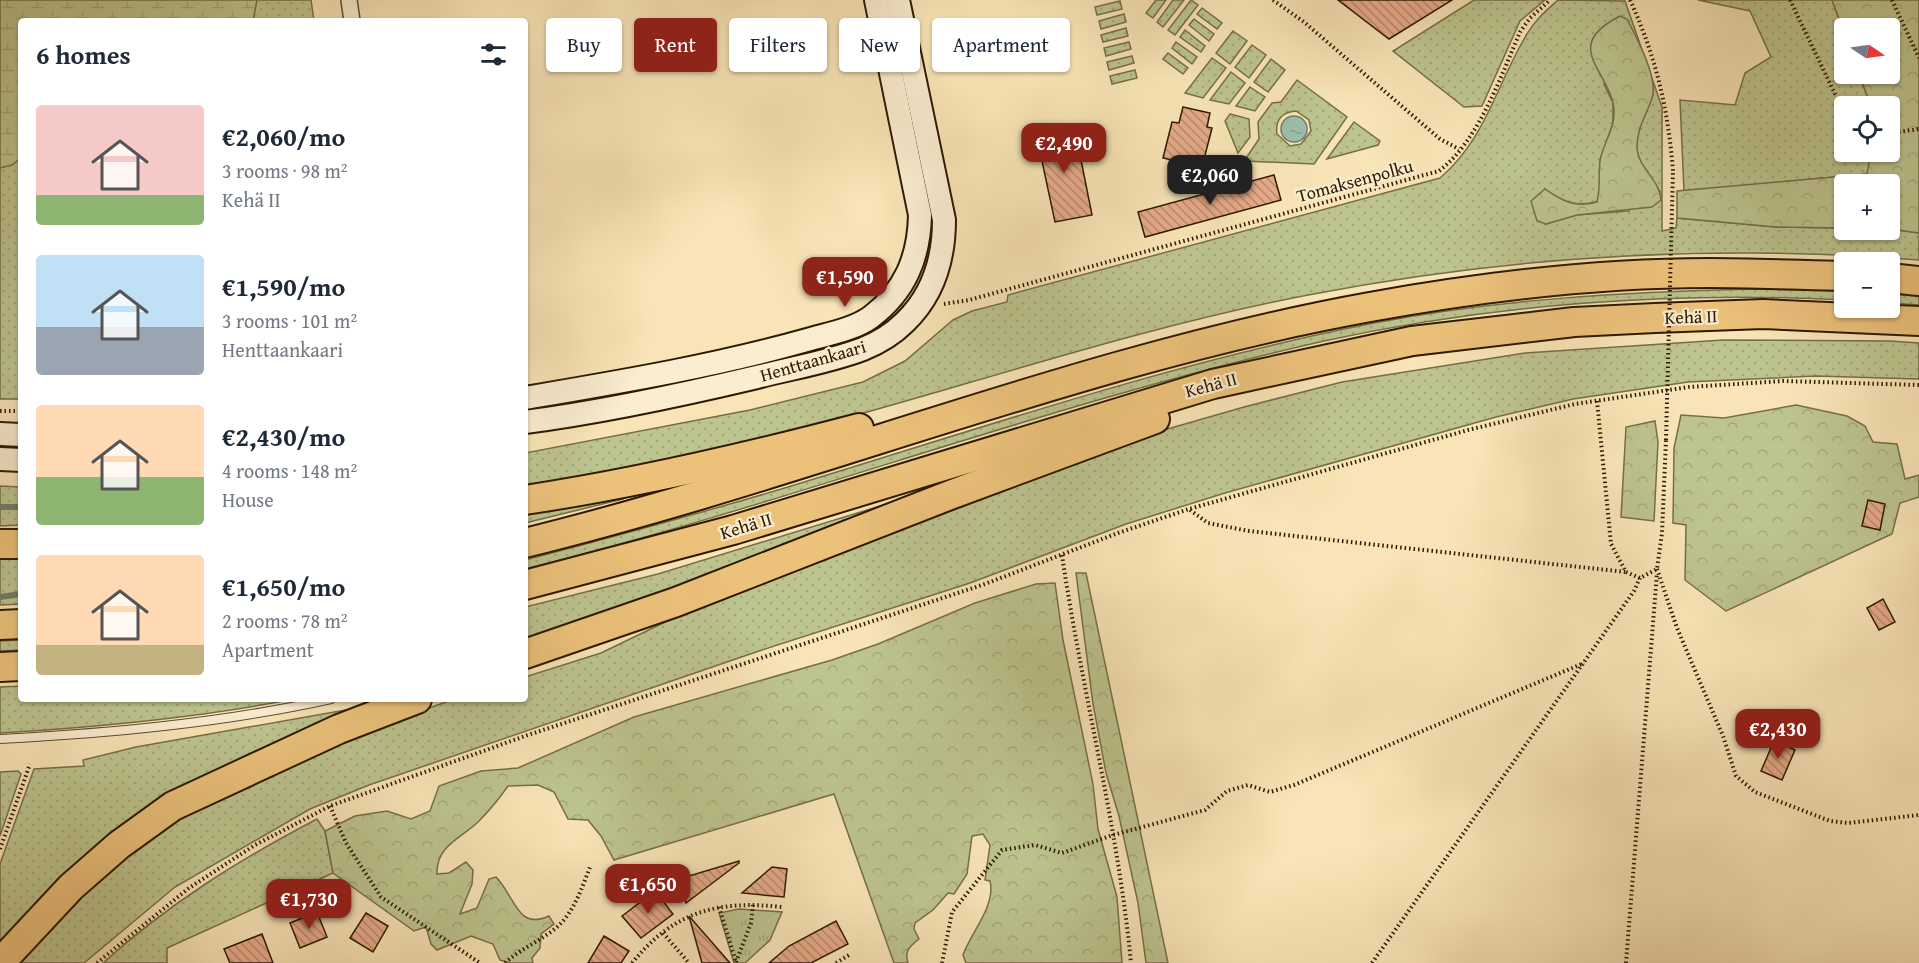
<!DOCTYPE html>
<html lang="en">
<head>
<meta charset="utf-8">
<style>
	:root { --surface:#fff; --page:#f6f6f7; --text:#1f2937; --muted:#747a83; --accent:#8f2418 }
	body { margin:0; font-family:"Gentium Book Plus",serif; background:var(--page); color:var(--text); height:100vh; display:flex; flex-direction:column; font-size:22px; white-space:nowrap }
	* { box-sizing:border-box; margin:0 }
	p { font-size:20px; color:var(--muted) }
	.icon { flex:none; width:33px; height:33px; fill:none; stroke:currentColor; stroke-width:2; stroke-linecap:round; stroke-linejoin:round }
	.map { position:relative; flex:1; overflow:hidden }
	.details { position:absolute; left:18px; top:18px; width:510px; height:684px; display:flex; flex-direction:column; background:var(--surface); border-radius:6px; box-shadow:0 2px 4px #0004 }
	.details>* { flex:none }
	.guide { position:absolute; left:546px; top:18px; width:570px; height:54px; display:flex; gap:12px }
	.needle { width:39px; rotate:103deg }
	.buttons { position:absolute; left:1834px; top:18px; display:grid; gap:12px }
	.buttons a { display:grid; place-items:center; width:66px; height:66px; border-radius:6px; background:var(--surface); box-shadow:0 2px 4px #0004; font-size:30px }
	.price { position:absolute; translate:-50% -51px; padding:0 14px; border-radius:12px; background:var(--accent); color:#fff; font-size:20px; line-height:39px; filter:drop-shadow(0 2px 3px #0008) }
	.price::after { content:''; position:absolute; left:50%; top:36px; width:18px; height:14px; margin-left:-9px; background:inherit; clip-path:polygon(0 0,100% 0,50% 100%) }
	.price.current { background:#222; color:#fff }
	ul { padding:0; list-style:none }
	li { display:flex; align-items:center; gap:18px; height:150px; padding:0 18px }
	li span { display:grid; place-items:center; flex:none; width:168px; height:120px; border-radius:6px; color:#555 }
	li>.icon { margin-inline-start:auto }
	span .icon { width:72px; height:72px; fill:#fffc; stroke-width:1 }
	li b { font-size:26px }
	h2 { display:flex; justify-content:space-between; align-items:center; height:72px; padding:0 18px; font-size:26px }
	.tag { padding:0 21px; border-radius:6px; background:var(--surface); box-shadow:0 2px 4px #0004; font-size:21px; line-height:54px }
	.tag.current { background:var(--accent); color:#fff }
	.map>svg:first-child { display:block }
	.grass { fill:url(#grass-dots); stroke:#766e47; stroke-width:1.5; fill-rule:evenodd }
	.forest { fill:url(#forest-crowns); stroke:#766e47; stroke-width:1.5 }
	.wetland { fill:url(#wetland-marsh); stroke:#766e47; stroke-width:1.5 }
	.park { fill:url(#park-tufts); stroke:#766e47; stroke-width:1.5 }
	.water { fill:url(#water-ripples); stroke:#717c67; stroke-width:1.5 }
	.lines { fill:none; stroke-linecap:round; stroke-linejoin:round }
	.stream { stroke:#717c67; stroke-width:6 }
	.building { fill:url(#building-back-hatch); stroke:#2e1800; stroke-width:1.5 }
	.lane-casing { stroke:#604b2e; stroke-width:10 }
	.street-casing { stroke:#604b2e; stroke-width:18 }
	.secondary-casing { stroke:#2e1800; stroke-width:26 }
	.highway-casing { stroke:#2e1800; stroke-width:32 }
	.path { stroke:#2e1800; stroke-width:4; stroke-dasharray:1.5 3; stroke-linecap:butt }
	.lane { stroke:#faedd0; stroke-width:8 }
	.street { stroke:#faedd0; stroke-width:15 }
	.secondary { stroke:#faedd0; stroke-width:22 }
	.highway { stroke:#ecc27b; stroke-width:28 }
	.path-bridge { stroke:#2e1800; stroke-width:4; stroke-dasharray:1.5 3; stroke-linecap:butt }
	.labels { text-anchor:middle; stroke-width:4.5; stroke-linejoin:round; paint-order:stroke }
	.street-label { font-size:18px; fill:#2e1800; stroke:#faedd0 }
</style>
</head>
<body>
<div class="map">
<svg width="1919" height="963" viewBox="0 0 1919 963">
	<defs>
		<pattern id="grass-dots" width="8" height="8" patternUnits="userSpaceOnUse" patternTransform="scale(1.5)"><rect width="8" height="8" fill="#bdc48e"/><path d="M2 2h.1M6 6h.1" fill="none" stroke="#a3a879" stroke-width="1.8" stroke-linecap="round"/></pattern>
		<pattern id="forest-crowns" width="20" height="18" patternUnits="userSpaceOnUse" patternTransform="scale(1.5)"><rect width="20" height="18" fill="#bdc48e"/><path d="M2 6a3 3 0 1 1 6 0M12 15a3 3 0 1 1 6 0" fill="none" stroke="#a3a879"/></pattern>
		<pattern id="wetland-marsh" width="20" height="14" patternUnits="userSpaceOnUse" patternTransform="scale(1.5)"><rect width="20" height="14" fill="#bdc48e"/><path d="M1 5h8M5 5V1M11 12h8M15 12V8" fill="none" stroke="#a3a879"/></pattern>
		<pattern id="park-tufts" width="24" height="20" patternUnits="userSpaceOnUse" patternTransform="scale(1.5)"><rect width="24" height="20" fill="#bdc48e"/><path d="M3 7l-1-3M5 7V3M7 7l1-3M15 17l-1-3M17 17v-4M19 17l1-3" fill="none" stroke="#a3a879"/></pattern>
		<pattern id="water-ripples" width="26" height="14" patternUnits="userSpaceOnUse" patternTransform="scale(1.5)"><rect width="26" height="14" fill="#9dbfac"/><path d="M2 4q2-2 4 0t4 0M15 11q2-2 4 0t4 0" fill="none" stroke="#88a392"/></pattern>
		<pattern id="building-back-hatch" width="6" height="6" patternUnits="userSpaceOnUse" patternTransform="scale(1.5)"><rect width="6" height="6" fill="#e5aa88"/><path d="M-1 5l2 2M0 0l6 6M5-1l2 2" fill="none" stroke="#ba896d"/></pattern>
	</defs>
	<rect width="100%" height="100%" fill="#f8e4b6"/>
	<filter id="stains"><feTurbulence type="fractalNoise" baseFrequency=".00333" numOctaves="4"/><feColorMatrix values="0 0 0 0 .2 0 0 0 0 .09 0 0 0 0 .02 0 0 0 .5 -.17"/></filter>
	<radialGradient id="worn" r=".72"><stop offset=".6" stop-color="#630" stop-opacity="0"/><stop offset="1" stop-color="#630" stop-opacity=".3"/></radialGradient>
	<g class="grass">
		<polygon points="0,0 311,0 314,21 21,21 21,399 0,399"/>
		<polygon points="1156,0 1166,0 1153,18 1146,13"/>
		<polygon points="1173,0 1184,0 1163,27 1157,22"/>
		<polygon points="1191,0 1198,5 1175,35 1168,30"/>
		<polygon points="1474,0 1545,0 1520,21 1482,106 1464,107 1393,51"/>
		<path d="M 1558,0 L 1625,1 L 1662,107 L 1662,231 L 1676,228 L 1677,218 L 1776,227 L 1892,229 L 1919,233 L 1919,260 C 1715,244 1509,256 1308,295 C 1111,333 923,402 729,449 C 662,465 593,475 525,487 L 525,453 L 750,410 L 863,382 L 905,361 L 953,320 L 972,311 L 1007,302 L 1008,295 L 1440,178 C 1486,139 1497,83 1527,34 C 1535,20 1547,10 1558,0 ZM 1604,84 L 1653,95 C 1644,115 1632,138 1639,160 C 1642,171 1654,182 1660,192 L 1628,211 L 1577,215 L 1546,224 L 1545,189 C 1564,202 1575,207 1597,202 L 1602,185 L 1600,160 L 1613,123 L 1613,103 Z"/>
		<polygon points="1698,0 1832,0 1845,35 1845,74 1859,74 1871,106 1845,106 1845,152 1871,152 1868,174 1684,191 1680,100 1735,105 1745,73 1771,57 1750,11"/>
		<polygon points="1120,1 1122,9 1097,15 1095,7"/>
		<polygon points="1202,8 1222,23 1217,29 1197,14"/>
		<polygon points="1124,14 1126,22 1101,29 1099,21"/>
		<polygon points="1194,19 1214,34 1209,41 1189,25"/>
		<polygon points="1126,28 1128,36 1103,42 1101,35"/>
		<polygon points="1185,30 1205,46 1201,52 1180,37"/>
		<polygon points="1233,31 1247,41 1230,64 1216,53"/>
		<polygon points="1129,42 1131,49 1106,56 1104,48"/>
		<polygon points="1176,42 1197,57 1192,64 1172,48"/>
		<polygon points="1252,45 1266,55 1249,78 1235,67"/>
		<polygon points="1168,53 1188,68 1183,74 1163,59"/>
		<polygon points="1132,56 1134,63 1109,70 1107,62"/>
		<polygon points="1212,58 1226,68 1203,98 1185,93"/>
		<polygon points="1271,59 1285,70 1268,92 1254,82"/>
		<polygon points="1135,70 1137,78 1112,84 1110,76"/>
		<polygon points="1231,72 1245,83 1229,104 1210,100"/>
		<path d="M 1297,80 L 1347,117 L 1314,164 L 1244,161 L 1259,139 L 1258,122 L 1272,103 L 1281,102 ZM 1296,111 L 1309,120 L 1311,131 L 1301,144 L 1290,146 L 1277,134 C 1275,120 1282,112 1296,111 Z"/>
		<polygon points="1250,87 1265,97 1255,111 1236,106"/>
		<polygon points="1230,114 1249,119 1250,137 1238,153 1225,121"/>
		<polygon points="1354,122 1380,141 1378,145 1327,159"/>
		<path d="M 1753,289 L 1845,291 L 1845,300 C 1672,291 1493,304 1324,341 C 1053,402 794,502 525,569 L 525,560 C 613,537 701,513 788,487 C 982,428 1174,362 1374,323 C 1499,299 1626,292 1753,289 Z"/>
		<polygon points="1890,294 1919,296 1919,305 1890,303"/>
		<polygon points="899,303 906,309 871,336 778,364 525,415 525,406 570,398"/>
		<polygon points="1723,340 1890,341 1919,343 1919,379 1815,376 1688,382 1573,399 1496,417 1225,493 1126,524 970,583 756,652 369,785 310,809 175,887 84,963 18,963 76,898 141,842 204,801 328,745 454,699 525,699 525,677 601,653 690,610 1157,432 1244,407 1342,382 1525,353"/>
		<polygon points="0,486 21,487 21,525 0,526"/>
		<polygon points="628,495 623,499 525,523 525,511"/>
		<polygon points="903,499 903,502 525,643 525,607 658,574"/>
		<polygon points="0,554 21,555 21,604 0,605"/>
		<polygon points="21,640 21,650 0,651 0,641"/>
		<path d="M 21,686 L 21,699 L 294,699 C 197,718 99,727 0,733 L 0,687 Z"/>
		<polygon points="351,709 353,710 342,718 263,749 200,779 0,946 0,864 34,769 84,766 83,760 136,747"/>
		<polygon points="18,771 21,774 0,836 0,772"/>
		<path d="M 317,819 L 325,831 L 333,873 L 167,948 L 167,963 L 103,963 C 168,904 239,860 317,819 Z"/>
	</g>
	<g class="forest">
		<polygon points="1832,0 1919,0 1919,233 1890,229 1890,184 1845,184 1845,228 1776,227 1677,218 1677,191 1867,174 1871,152 1890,152 1890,106 1871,106 1859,74 1890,74 1890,28 1845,28 1845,35"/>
		<path d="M 1620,16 L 1627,19 C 1636,37 1659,78 1652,98 C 1647,114 1637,128 1637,146 C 1637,168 1660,179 1661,200 L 1652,207 L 1577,215 L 1546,224 L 1537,221 L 1531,201 L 1545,189 C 1563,202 1576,208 1597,202 C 1601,186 1598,176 1600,161 C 1603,141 1618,127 1613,103 C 1605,68 1563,45 1620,16 Z"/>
		<polygon points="1796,405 1847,416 1865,426 1873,442 1897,444 1905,479 1919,475 1919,497 1900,503 1892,534 1726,611 1685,580 1686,525 1673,523 1674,448 1681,415 1724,418"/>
		<polygon points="1655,421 1658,442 1654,521 1621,517 1626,427"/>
		<polygon points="1076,573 1086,573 1168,963 1146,963 1138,903 1119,816 1106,773 1093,704"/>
		<path d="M 1055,583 L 1063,640 L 1093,784 L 1098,829 L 1117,897 L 1122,963 L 966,963 L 963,955 C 971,932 996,906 990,881 L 985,880 L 990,845 L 983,834 L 972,836 L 967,874 L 954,894 L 948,893 L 933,910 L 915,923 L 914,929 L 919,939 C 910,946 904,951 908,963 L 894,963 L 834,794 L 614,860 L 601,836 L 588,820 L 568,819 L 554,792 L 538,785 L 508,786 C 499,799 489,811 478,822 C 460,839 436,846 437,874 L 449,873 L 466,862 L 473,870 L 472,884 L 460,914 L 477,908 L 489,879 L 496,877 C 515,896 517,931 549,916 L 554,924 L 541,934 L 540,948 L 532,958 L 533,963 L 511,963 L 500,960 L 493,944 L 471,936 L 437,950 L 431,944 L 426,927 L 414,931 L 333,873 L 325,831 L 355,816 L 387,811 L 411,819 L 430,811 L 439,786 L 481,771 L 518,768 L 634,717 L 832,660 L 878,644 L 975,603 L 1036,584 Z"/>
	</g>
	<polygon class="wetland" points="0,0 257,0 253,21 21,21 21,158 12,165 0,168"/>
	<polygon class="park" points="739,909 782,912 770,940 745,963 734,963 719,913"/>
	<circle class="water" cx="1294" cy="129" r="13"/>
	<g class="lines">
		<g class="stream">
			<polyline points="0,507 21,507"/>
			<polyline points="0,597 21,594"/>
		</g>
	</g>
	<g class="building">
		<polygon points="1338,0 1452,0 1389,39"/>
		<polygon points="1183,107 1210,113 1207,127 1212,128 1202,167 1163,158 1172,122 1179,123"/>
		<polygon points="1074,125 1092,215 1055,222 1036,133"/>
		<polygon points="1274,175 1281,200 1145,237 1138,212"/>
		<polygon points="1868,500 1885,504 1880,530 1862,526"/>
		<polygon points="1883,599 1895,622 1879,630 1867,608"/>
		<polygon points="1774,741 1795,750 1782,780 1761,771"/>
		<polygon points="739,861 739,863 686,903 679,879"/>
		<polygon points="772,867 787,869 784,897 742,893"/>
		<polygon points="655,891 673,914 641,938 622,916"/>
		<polygon points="317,912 327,937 300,948 290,923"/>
		<polygon points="366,913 388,926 373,952 350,938"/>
		<polygon points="689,916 730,963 702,963"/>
		<polygon points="836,921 848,944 811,963 769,963 789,946"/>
		<polygon points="262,934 273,963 230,963 224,949"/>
		<polygon points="604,936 629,951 621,963 588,963"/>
	</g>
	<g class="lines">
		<defs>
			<path id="lane" d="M 0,739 C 111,733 222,723 331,699"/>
			<polyline id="street" points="349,0 352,21"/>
			<g id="secondary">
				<path d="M 525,398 C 619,382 715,366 807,340 C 827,334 853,330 871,317 C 905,291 919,258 920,215 L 876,0"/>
				<path d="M 525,422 C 603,412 681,395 757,377 C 792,368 829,362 863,349 C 878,343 893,334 905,322 C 934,294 944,259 944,220 L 898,0"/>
				<polyline points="0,434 21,435"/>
				<polyline points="0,459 21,460"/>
			</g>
			<g id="highway">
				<polyline points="1890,278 1919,281"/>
				<path d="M 525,500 C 638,483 749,457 859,428"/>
				<path d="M 525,543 C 809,473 1082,359 1370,307 C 1481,287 1597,273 1709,273 C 1754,273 1800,275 1845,276"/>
				<polyline points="0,544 21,544"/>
				<polyline points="525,585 733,530 1213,384 1412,341 1574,322 1655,318 1763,314 1919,321"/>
				<polyline points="0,625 21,624"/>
				<polyline points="525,654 676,602 950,495 1155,419"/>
				<polyline points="0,667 21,666"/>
				<polyline points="0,963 71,887 119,845 173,806 339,729 417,699"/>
			</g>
		</defs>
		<use href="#lane" class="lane-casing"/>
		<use href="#street" class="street-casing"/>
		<use href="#secondary" class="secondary-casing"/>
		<use href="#highway" class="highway-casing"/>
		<g class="path">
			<polyline points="1273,0 1304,22 1440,139 1459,149"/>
			<path d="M 1630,0 C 1656,57 1668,108 1673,171"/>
			<polyline points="1790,0 1845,115"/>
			<polyline points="1892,0 1919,58"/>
			<polyline points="1890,133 1919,129"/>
			<path d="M 944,304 L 969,300 L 1439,171 C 1478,142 1501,76 1520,32 L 1530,18 L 1550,0"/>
			<polyline points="1597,401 1611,544 1626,572 1640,578 1657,569 1662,533 1666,440"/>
			<polyline points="0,411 21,411"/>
			<polyline points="1190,510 1208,523 1249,531 1626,572"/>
			<path d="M 1062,555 C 1082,692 1118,826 1131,963"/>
			<polyline points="1657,569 1677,628 1723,736 1736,776 1755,792 1830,821 1848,823 1919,815"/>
			<polyline points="330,806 346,843 381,897 480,963"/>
			<polyline points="0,849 30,764"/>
			<polyline points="719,907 736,962"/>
			<polyline points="663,933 689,963"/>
			<polyline points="736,962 751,923 753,904"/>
			<polyline points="97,963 189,888 255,845 330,806 528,735 985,584 1118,533 1189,509 1468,430 1575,404 1689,387 1783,381 1919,385"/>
			<path d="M 505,963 C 519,950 536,943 552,931 C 573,916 581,890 590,867"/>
			<path d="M 632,963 C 674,911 718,900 782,907"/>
			<polyline points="836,963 849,955"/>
			<polyline points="942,963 952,912 1002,850 1035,845 1062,853 1113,835 1205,810 1227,791 1248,785 1270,792 1294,785 1584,663"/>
			<polyline points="1372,963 1634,591 1640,578"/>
			<polyline points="1626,963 1657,573"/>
		</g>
		<use href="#lane" class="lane"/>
		<use href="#street" class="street"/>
		<use href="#secondary" class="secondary"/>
		<use href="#highway" class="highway"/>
		<polyline class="path-bridge" points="1666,440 1673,171"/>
	</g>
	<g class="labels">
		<g class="street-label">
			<text transform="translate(1355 181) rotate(-15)" y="6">Tomaksenpolku</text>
			<text transform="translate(1691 317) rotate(-2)" y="6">Kehä II</text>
			<text transform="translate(813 361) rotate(-16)" y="6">Henttaankaari</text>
			<text transform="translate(1211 385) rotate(-15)" y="6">Kehä II</text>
			<text transform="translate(746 526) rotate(-17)" y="6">Kehä II</text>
		</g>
	</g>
	<rect width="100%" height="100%" filter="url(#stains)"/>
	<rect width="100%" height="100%" fill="url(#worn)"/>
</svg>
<div class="buttons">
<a><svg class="needle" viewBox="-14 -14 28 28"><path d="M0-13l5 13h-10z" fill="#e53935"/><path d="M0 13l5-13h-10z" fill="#747a83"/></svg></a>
<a><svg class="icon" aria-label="locate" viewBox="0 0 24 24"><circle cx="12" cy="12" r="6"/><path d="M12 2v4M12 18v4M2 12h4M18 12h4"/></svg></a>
<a>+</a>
<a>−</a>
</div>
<b class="price" style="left:1064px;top:174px">€2,490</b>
<b class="price current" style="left:1210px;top:206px">€2,060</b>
<b class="price" style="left:845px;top:308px">€1,590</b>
<b class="price" style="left:1778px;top:760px">€2,430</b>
<b class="price" style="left:648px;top:915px">€1,650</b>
<b class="price" style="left:309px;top:930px">€1,730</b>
<div class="guide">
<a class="tag">Buy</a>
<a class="tag current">Rent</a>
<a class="tag">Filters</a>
<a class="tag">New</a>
<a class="tag">Apartment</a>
</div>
<section class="details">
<h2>6 homes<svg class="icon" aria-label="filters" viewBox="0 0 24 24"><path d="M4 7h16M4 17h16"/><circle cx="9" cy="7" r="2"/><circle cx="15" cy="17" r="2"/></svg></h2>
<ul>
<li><span style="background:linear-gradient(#f6c9c9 75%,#8fb573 0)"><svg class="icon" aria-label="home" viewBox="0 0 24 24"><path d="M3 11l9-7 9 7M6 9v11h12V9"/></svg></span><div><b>€2,060/mo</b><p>3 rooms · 98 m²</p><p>Kehä II</p></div></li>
<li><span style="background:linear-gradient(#bfe0f5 60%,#9aa5b1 0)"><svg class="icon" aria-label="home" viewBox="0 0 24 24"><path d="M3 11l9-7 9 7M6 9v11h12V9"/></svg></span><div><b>€1,590/mo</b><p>3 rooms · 101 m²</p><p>Henttaankaari</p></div></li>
<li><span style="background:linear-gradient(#ffd9b3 60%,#8fb573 0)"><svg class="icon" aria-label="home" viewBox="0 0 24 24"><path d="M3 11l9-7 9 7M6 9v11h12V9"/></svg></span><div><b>€2,430/mo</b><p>4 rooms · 148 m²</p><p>House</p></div></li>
<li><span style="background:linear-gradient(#ffd9b3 75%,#c2b280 0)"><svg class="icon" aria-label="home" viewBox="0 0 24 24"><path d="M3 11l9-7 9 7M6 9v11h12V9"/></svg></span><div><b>€1,650/mo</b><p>2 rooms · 78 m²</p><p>Apartment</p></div></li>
</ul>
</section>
</div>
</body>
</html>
